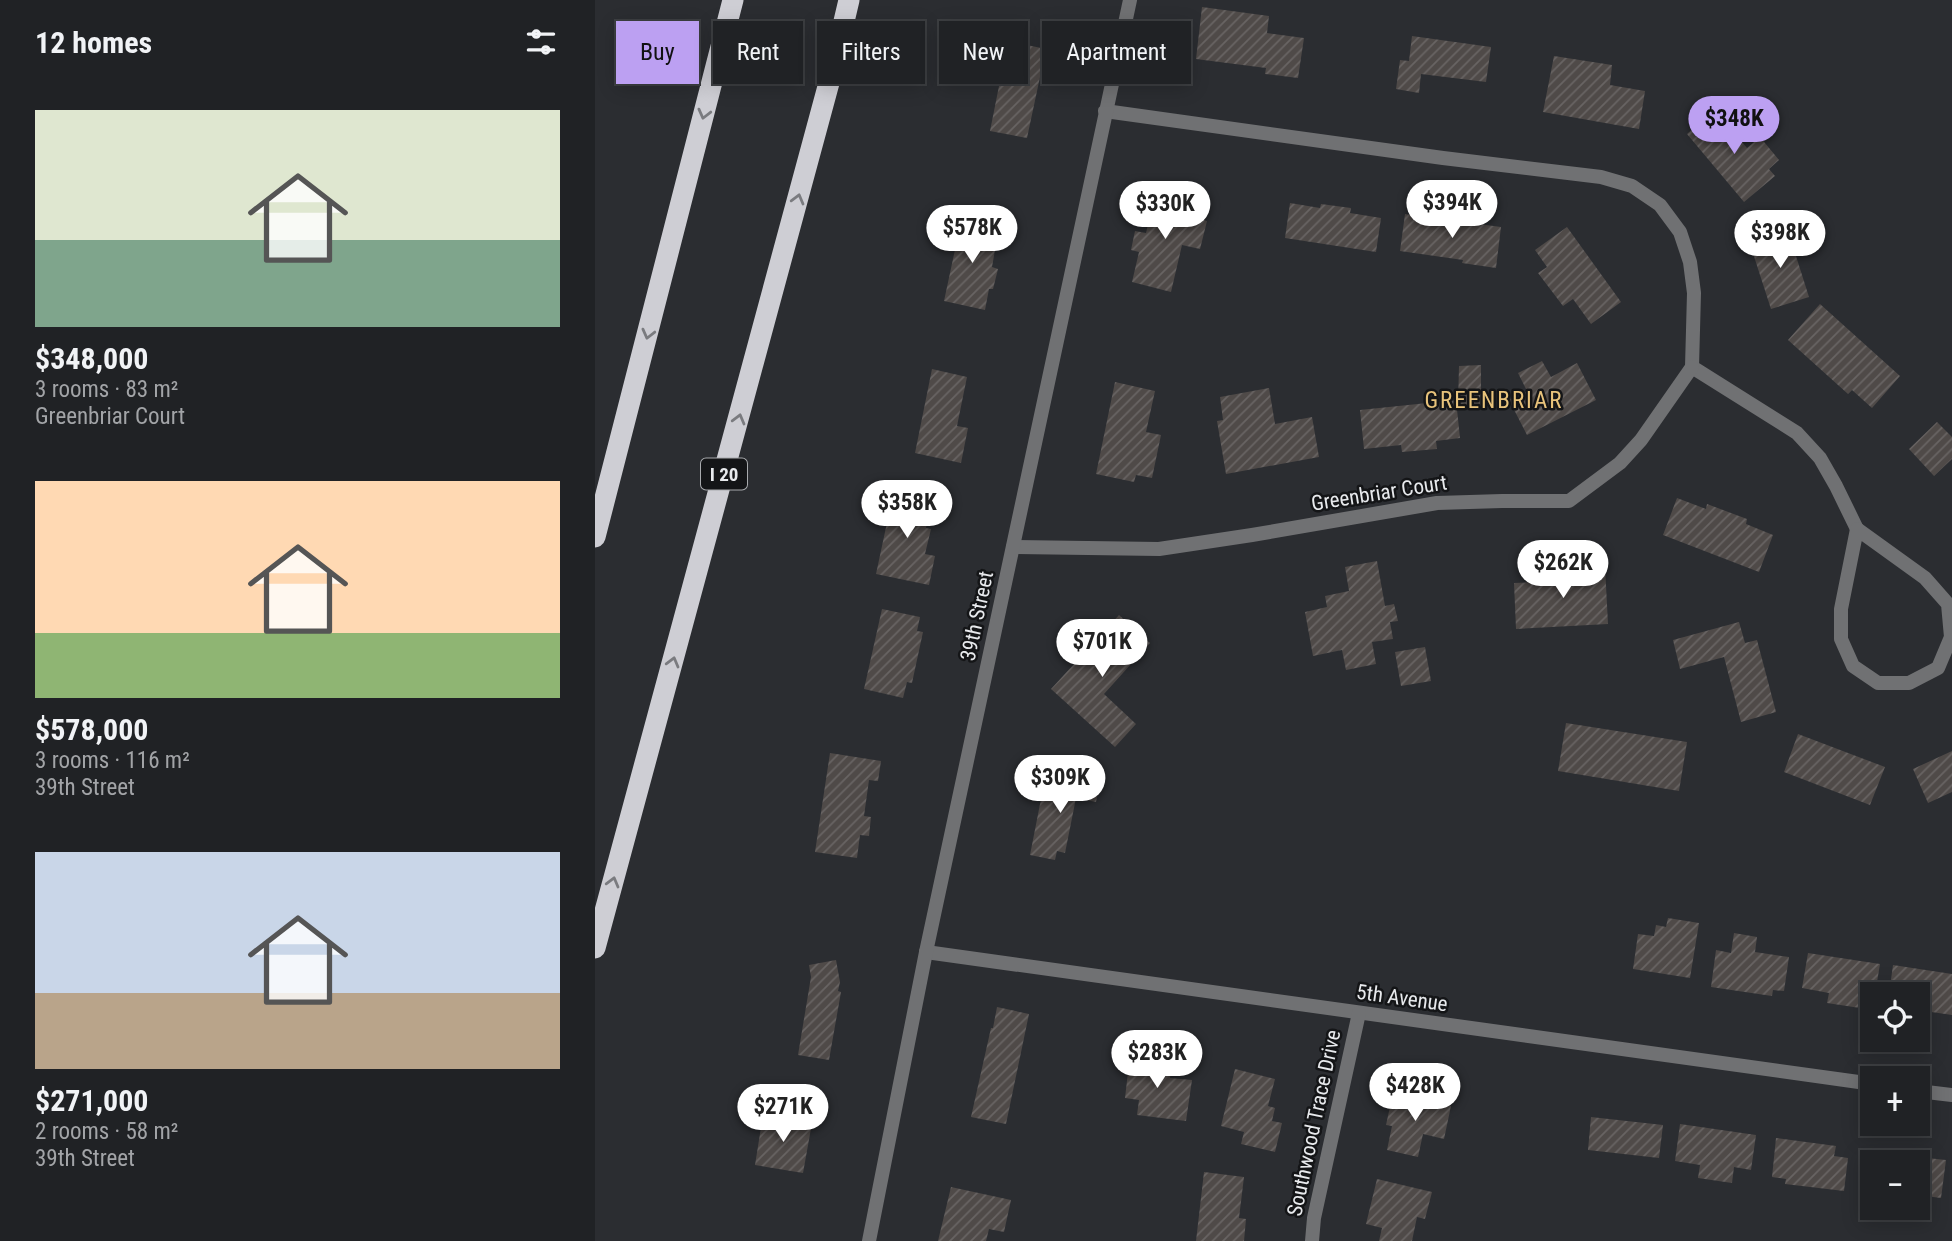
<!DOCTYPE html>
<html lang="en">
<head>
<meta charset="utf-8">
<style>
	:root { --surface:#202225; --page:#2d2f32; --text:#f1f3f6; --muted:#a2a4a7; --line:#3d3f42; --accent:#bca0f2 }
	body { margin:0; font-family:"Roboto Condensed",sans-serif; background:var(--page); color:var(--text); height:100vh; display:flex; flex-direction:column; font-size:26px; white-space:nowrap }
	* { box-sizing:border-box; margin:0 }
	p { font-size:23px; color:var(--muted) }
	.icon { flex:none; width:38px; height:38px; fill:none; stroke:currentColor; stroke-width:2; stroke-linecap:round; stroke-linejoin:round }
	.map { position:relative; flex:1; overflow:hidden }
	.details { display:flex; flex-direction:column; background:var(--surface); width:595px }
	.details>* { flex:none }
	.banner { position:absolute; left:21px; top:21px; width:665px; height:63px; display:flex; gap:14px }
	.fabs { position:absolute; left:1265px; top:982px; display:grid; gap:14px }
	.fabs a { display:grid; place-items:center; width:70px; height:70px; border-radius:0px; background:var(--surface); box-shadow:0 4px 18px #0003,0 0 0 2px var(--line); font-size:35px }
	.price { position:absolute; translate:-50% -60px; padding:0 16px; border-radius:24px; background:#fff; color:#222; font-size:23px; line-height:46px; filter:drop-shadow(0 2px 4px #0008) }
	.price::after { content:''; position:absolute; left:50%; top:42px; width:21px; height:16px; margin-left:-10px; background:inherit; clip-path:polygon(0 0,100% 0,50% 100%) }
	.price.current { background:var(--accent); color:#111 }
	ul { padding:0; list-style:none }
	li { display:grid; align-content:center; gap:14px; height:371px; padding:0 35px }
	li span { display:grid; place-items:center; height:217px; border-radius:0px; color:#555 }
	li>.icon { margin-inline-start:auto }
	span .icon { width:126px; height:126px; fill:#fffc; stroke-width:1 }
	li b { font-size:30px }
	h2 { display:flex; justify-content:space-between; align-items:center; height:84px; padding:0 35px; font-size:30px }
	.pill { padding:0 24px; border-radius:0px; background:var(--surface); box-shadow:0 4px 18px #0003,0 0 0 2px var(--line); font-size:24px; line-height:63px }
	.pill.current { background:var(--accent); color:#111 }
	main { display:flex; flex:1; min-height:0 }
	.map>svg:first-child { display:block }
	.building { fill:url(#building-hatch) }
	.lines { fill:none; stroke-linecap:round; stroke-linejoin:round }
	.minor { stroke:#707173; stroke-width:14 }
	.motorway { stroke:#ceced4; stroke-width:21 }
	.oneway { stroke:#7a7b7f }
	.labels { text-anchor:middle; stroke-width:5; stroke-linejoin:round; paint-order:stroke }
	.shield { fill:#141517; stroke:#a8aaad; stroke-width:2 }
	.shield-label { font-size:19px; font-weight:bold; fill:#e8eaed }
	.street-label { font-size:21px; fill:#e8eaed; stroke:#141517 }
	.neighbourhood-label { font-size:23px; letter-spacing:2px; fill:#e8c37b; stroke:#141517 }
</style>
</head>
<body>
<main>
<section class="details">
<h2>12 homes<svg class="icon" aria-label="filters" viewBox="0 0 24 24"><path d="M4 7h16M4 17h16"/><circle cx="9" cy="7" r="2"/><circle cx="15" cy="17" r="2"/></svg></h2>
<ul>
<li><span style="background:linear-gradient(#dfe7d0 60%,#7fa58c 0)"><svg class="icon" aria-label="home" viewBox="0 0 24 24"><path d="M3 11l9-7 9 7M6 9v11h12V9"/></svg></span><div><b>$348,000</b><p>3 rooms · 83 m²</p><p>Greenbriar Court</p></div></li>
<li><span style="background:linear-gradient(#ffd9b3 70%,#8fb573 0)"><svg class="icon" aria-label="home" viewBox="0 0 24 24"><path d="M3 11l9-7 9 7M6 9v11h12V9"/></svg></span><div><b>$578,000</b><p>3 rooms · 116 m²</p><p>39th Street</p></div></li>
<li><span style="background:linear-gradient(#c9d6e8 65%,#b9a48a 0)"><svg class="icon" aria-label="home" viewBox="0 0 24 24"><path d="M3 11l9-7 9 7M6 9v11h12V9"/></svg></span><div><b>$271,000</b><p>2 rooms · 58 m²</p><p>39th Street</p></div></li>
</ul>
</section>
<div class="map">
<svg width="1357" height="1241" viewBox="0 0 1357 1241">
	<defs>
		<pattern id="building-hatch" width="6" height="6" patternUnits="userSpaceOnUse" patternTransform="scale(1.75)"><rect width="6" height="6" fill="#4f4a48"/><path d="M-1 1l2-2M0 6l6-6M5 7l2-2" fill="none" stroke="#686463"/></pattern>
	</defs>
	<rect width="100%" height="100%" fill="#2b2d31"/>
	<g class="building">
		<polygon points="607,7 674,16 672,33 709,38 703,78 670,74 671,68 601,59"/>
		<polygon points="817,36 896,47 891,82 826,74 824,93 801,89 805,60 814,61"/>
		<polygon points="413,41 451,49 432,138 395,131"/>
		<polygon points="959,56 1017,65 1015,85 1050,91 1044,129 948,112"/>
		<polygon points="1120,109 1152,148 1165,137 1184,160 1174,169 1180,176 1149,202 1092,134"/>
		<polygon points="561,190 594,198 590,215 612,221 605,249 587,245 576,292 537,282 544,252 536,250 540,231 551,233"/>
		<polygon points="695,203 725,208 726,204 756,208 755,213 786,218 781,252 690,238"/>
		<polygon points="810,214 906,227 901,268 867,263 868,260 805,251"/>
		<polygon points="367,217 400,224 395,249 400,250 397,267 403,269 398,289 394,289 390,310 349,301"/>
		<polygon points="972,227 1026,302 996,324 978,299 968,306 943,273 952,267 940,250"/>
		<polygon points="1193,231 1214,297 1176,309 1155,244"/>
		<polygon points="1225,304 1305,376 1277,408 1257,390 1253,394 1193,340"/>
		<polygon points="947,361 956,377 982,363 1001,400 932,435 914,400 932,391 923,373"/>
		<polygon points="886,365 886,406 863,405 864,366"/>
		<polygon points="337,369 372,377 362,426 373,428 366,463 320,453"/>
		<polygon points="520,382 560,391 551,432 566,435 557,478 541,475 539,482 501,474"/>
		<polygon points="674,388 680,424 717,417 724,457 631,474 622,421 628,420 625,397"/>
		<polygon points="861,400 865,438 841,441 842,449 807,452 806,445 769,449 765,410"/>
		<polygon points="1342,422 1357,437 1357,459 1339,476 1314,449"/>
		<polygon points="299,490 338,498 331,528 336,529 330,554 340,556 334,585 281,574"/>
		<polygon points="1082,498 1111,509 1112,504 1152,519 1151,524 1178,535 1164,572 1068,535"/>
		<polygon points="782,561 790,606 799,604 803,621 795,622 798,639 777,642 781,664 751,670 747,650 718,656 710,612 732,607 730,596 754,591 750,567"/>
		<polygon points="1010,566 1013,624 921,629 919,583 966,581 966,568"/>
		<polygon points="287,609 325,617 322,631 328,632 317,683 312,682 308,698 269,689"/>
		<polygon points="524,615 555,643 509,694 541,724 520,747 456,689 492,650 487,646 499,633 504,637"/>
		<polygon points="1144,622 1150,643 1162,640 1181,712 1146,722 1129,657 1085,669 1078,640"/>
		<polygon points="830,647 836,681 806,686 800,652"/>
		<polygon points="971,723 1092,742 1084,791 963,771"/>
		<polygon points="1203,734 1290,767 1275,805 1189,772"/>
		<polygon points="1357,751 1357,792 1333,803 1318,769"/>
		<polygon points="235,753 286,761 283,781 274,780 269,816 276,817 274,836 265,835 262,858 220,852"/>
		<polygon points="463,774 505,782 501,802 481,798 470,853 462,851 460,860 435,855 446,799 451,801 453,788 460,789"/>
		<polygon points="1073,918 1104,923 1095,978 1038,969 1043,934 1059,936 1061,925 1071,927"/>
		<polygon points="1139,933 1162,937 1160,952 1194,957 1189,991 1178,990 1177,996 1116,987 1121,950 1136,953"/>
		<polygon points="1213,953 1285,964 1280,994 1278,994 1278,999 1267,997 1265,1008 1232,1003 1234,993 1207,988"/>
		<polygon points="241,960 245,982 243,991 246,992 234,1060 203,1055 216,977 214,965"/>
		<polygon points="1298,965 1357,974 1357,1015 1323,1010 1323,994 1294,994"/>
		<polygon points="402,1007 434,1014 411,1124 376,1117 396,1028 398,1028"/>
		<polygon points="535,1055 565,1058 563,1069 576,1071 575,1078 597,1080 591,1121 542,1115 544,1100 530,1098"/>
		<polygon points="640,1069 680,1079 673,1106 680,1108 677,1121 687,1123 680,1152 646,1144 649,1132 626,1126"/>
		<polygon points="798,1093 856,1106 849,1139 828,1134 823,1157 792,1150 797,1126 791,1125"/>
		<polygon points="168,1115 217,1123 208,1173 160,1165"/>
		<polygon points="996,1117 1068,1125 1064,1158 993,1150"/>
		<polygon points="1085,1124 1161,1135 1156,1170 1139,1167 1137,1183 1103,1178 1105,1165 1080,1161"/>
		<polygon points="1181,1138 1241,1146 1239,1156 1253,1158 1249,1191 1190,1184 1191,1179 1177,1177"/>
		<polygon points="1268,1151 1351,1160 1346,1198 1323,1195 1323,1162 1278,1162 1278,1188 1264,1187"/>
		<polygon points="609,1172 649,1177 644,1218 651,1219 649,1241 601,1241"/>
		<polygon points="782,1179 837,1192 830,1219 822,1217 817,1241 784,1241 787,1228 771,1224"/>
		<polygon points="356,1187 416,1200 409,1232 394,1229 391,1241 343,1241"/>
	</g>
	<g class="lines">
		<g class="minor">
			<polyline points="510,111 848,158 1006,177 1037,186 1065,205 1085,232 1095,262 1099,293 1097,367 1202,433 1225,458 1241,486 1262,529"/>
			<polygon points="1262,529 1330,578 1353,604 1356,637 1343,668 1314,683 1283,683 1258,666 1246,639 1246,609"/>
			<polyline points="418,547 564,549 657,535 842,503 907,501 974,501 1025,463 1046,440 1097,367"/>
			<polyline points="331,952 1278,1084"/>
			<polyline points="1323,1091 1357,1095"/>
			<polyline points="274,1241 331,952 535,0"/>
			<polyline points="717,1241 719,1218 764,1013"/>
		</g>
		<g class="motorway">
			<polyline points="0,537 138,0"/>
			<polyline points="0,948 238,68 254,0"/>
		</g>
	</g>
	<defs><path id="oneway-chevron" d="M-2-3.5L2.5 0L-2 3.5" fill="none" stroke-width="1.6" stroke-linecap="round" stroke-linejoin="round" transform="scale(1.75)"/></defs>
	<g class="oneway">
		<use href="#oneway-chevron" transform="translate(109 114) rotate(104)"/>
		<use href="#oneway-chevron" transform="translate(203 199) rotate(-75)"/>
		<use href="#oneway-chevron" transform="translate(53 334) rotate(104)"/>
		<use href="#oneway-chevron" transform="translate(144 419) rotate(-75)"/>
		<use href="#oneway-chevron" transform="translate(78 662) rotate(-75)"/>
		<use href="#oneway-chevron" transform="translate(18 882) rotate(-75)"/>
	</g>
	<g class="labels">
		<rect class="shield" x="106" y="458.5" width="46" height="31" rx="5"/>
		<g class="shield-label">
			<text x="129" y="481">I 20</text>
		</g>
		<g class="street-label">
			<text transform="translate(784 493) rotate(-9)" y="7">Greenbriar Court</text>
			<text transform="translate(382 616) rotate(-78)" y="7">39th Street</text>
			<text transform="translate(807 998) rotate(8)" y="7">5th Avenue</text>
			<text transform="translate(719 1123) rotate(-78)" y="7">Southwood Trace Drive</text>
		</g>
		<g class="neighbourhood-label">
			<text x="899" y="408">GREENBRIAR</text>
		</g>
	</g>
</svg>
<div class="fabs">
<a><svg class="icon" aria-label="locate" viewBox="0 0 24 24"><circle cx="12" cy="12" r="6"/><path d="M12 2v4M12 18v4M2 12h4M18 12h4"/></svg></a>
<a>+</a>
<a>−</a>
</div>
<b class="price current" style="left:1139px;top:156px">$348K</b>
<b class="price" style="left:857px;top:240px">$394K</b>
<b class="price" style="left:570px;top:241px">$330K</b>
<b class="price" style="left:377px;top:265px">$578K</b>
<b class="price" style="left:1185px;top:270px">$398K</b>
<b class="price" style="left:312px;top:540px">$358K</b>
<b class="price" style="left:968px;top:600px">$262K</b>
<b class="price" style="left:507px;top:679px">$701K</b>
<b class="price" style="left:465px;top:815px">$309K</b>
<b class="price" style="left:562px;top:1090px">$283K</b>
<b class="price" style="left:820px;top:1123px">$428K</b>
<b class="price" style="left:188px;top:1144px">$271K</b>
<div class="banner">
<a class="pill current">Buy</a>
<a class="pill">Rent</a>
<a class="pill">Filters</a>
<a class="pill">New</a>
<a class="pill">Apartment</a>
</div>
</div>
</main>
</body>
</html>
